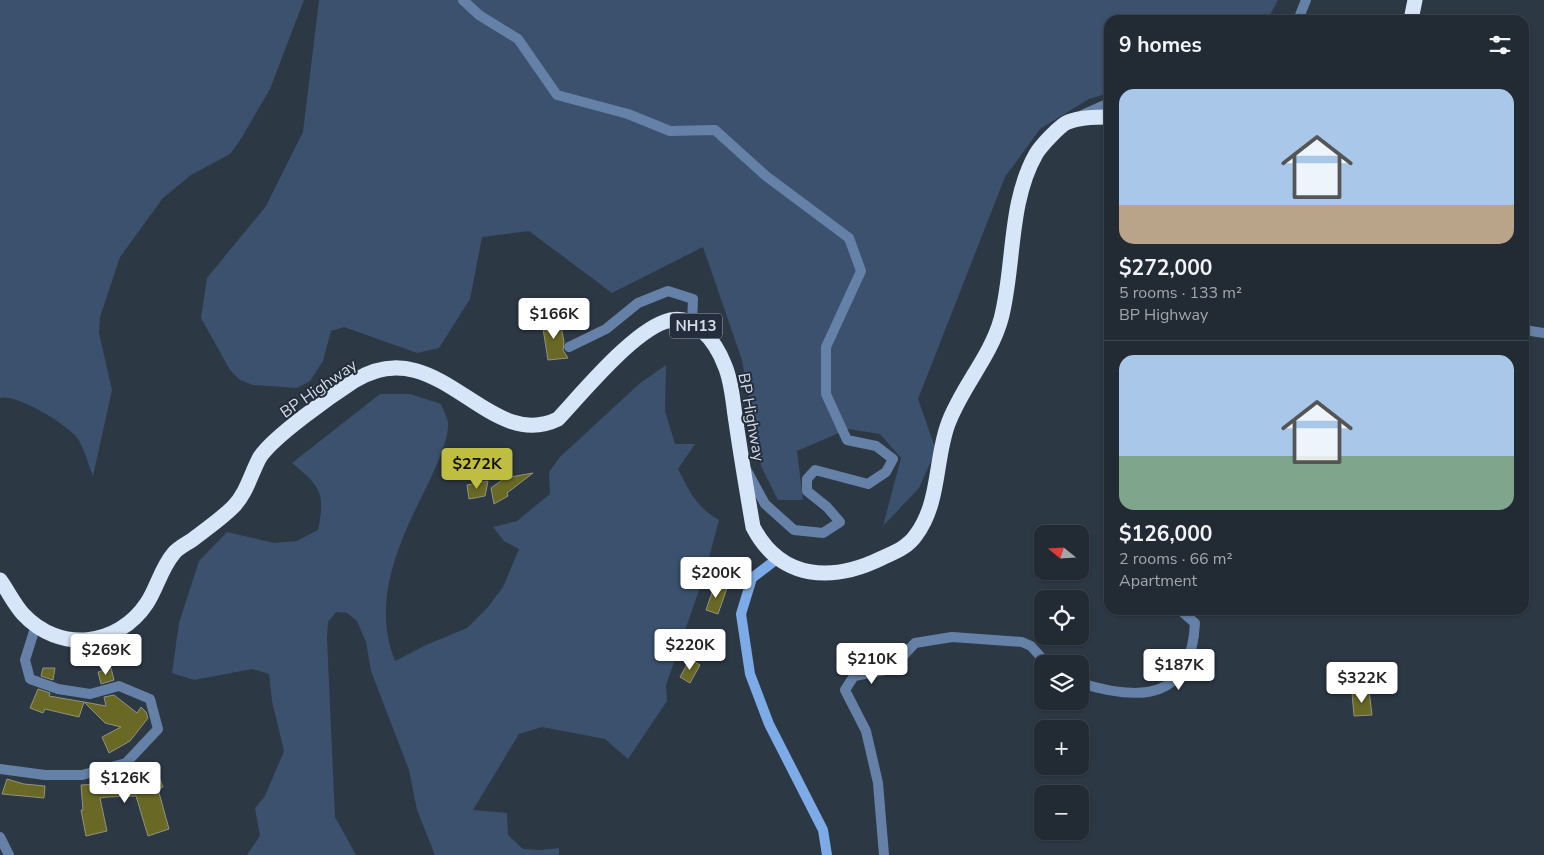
<!DOCTYPE html>
<html lang="en">
<head>
<meta charset="utf-8">
<style>
	:root { --surface:#222a34; --page:#2e3640; --text:#f1f3f6; --muted:#a2a7ac; --line:#3f464f; --accent:#bfbe41 }
	body { margin:0; font-family:"Nunito Sans",sans-serif; background:var(--page); color:var(--text); height:100vh; display:flex; flex-direction:column; font-size:19px; white-space:nowrap }
	* { box-sizing:border-box; margin:0 }
	p { font-size:16px; color:var(--muted) }
	.icon { flex:none; width:28px; height:28px; fill:none; stroke:currentColor; stroke-width:2; stroke-linecap:round; stroke-linejoin:round }
	.map { position:relative; flex:1; overflow:hidden }
	.sheet { position:absolute; left:1104px; top:15px; width:425px; height:600px; display:flex; flex-direction:column; background:var(--surface); border-radius:15px; box-shadow:0 1px 4px #0004,0 0 0 1px var(--line) }
	.sheet>* { flex:none }
	.needle { width:32px; rotate:288deg }
	.fabs { position:absolute; left:1034px; top:525px; display:grid; gap:10px }
	.fabs a { display:grid; place-items:center; width:55px; height:55px; border-radius:10px; background:var(--surface); box-shadow:0 1px 4px #0004,0 0 0 1px var(--line); font-size:25px }
	.price { position:absolute; translate:-50% -42px; padding:0 11px; border-radius:5px; background:#fff; color:#222; font-size:16px; line-height:32px; filter:drop-shadow(0 1px 2px #0008) }
	.price::after { content:''; position:absolute; left:50%; top:30px; width:15px; height:11px; margin-left:-8px; background:inherit; clip-path:polygon(0 0,100% 0,50% 100%) }
	.price.active { background:var(--accent); color:#111 }
	ul { padding:0; list-style:none }
	li { display:grid; align-content:center; gap:10px; height:265px; padding:0 15px }
	li+li { border-top:1px solid var(--line) }
	li span { display:grid; place-items:center; height:155px; border-radius:15px; color:#555 }
	li>.icon { margin-inline-start:auto }
	span .icon { width:90px; height:90px; fill:#fffc; stroke-width:1 }
	li b { font-size:21px }
	h2 { display:flex; justify-content:space-between; align-items:center; height:60px; padding:0 15px; font-size:21px }
	.map>svg:first-child { display:block }
	.green { fill:#3b516e }
	.building { fill:#696925; stroke:#92927f }
	.lines { fill:none; stroke-linecap:round; stroke-linejoin:round }
	.street { stroke:#6581a7; stroke-width:10 }
	.secondary { stroke:#7dabe7; stroke-width:10 }
	.highway { stroke:#d7e5f8; stroke-width:15 }
	.labels { text-anchor:middle; stroke-width:4; stroke-linejoin:round; paint-order:stroke }
	.shield { fill:#232d3b; stroke:#9fa7b1; stroke-width:1 }
	.shield-label { font-size:15px; font-weight:bold; fill:#d4dbe4 }
	.street-label { font-size:16px; fill:#d4dbe4; stroke:#232d3b }
</style>
</head>
<body>
<div class="map">
<svg width="1544" height="855" viewBox="0 0 1544 855">
	<rect width="100%" height="100%" fill="#2d3845"/>
	<g class="green">
		<path d="M 0,0 L 304,0 L 270,89 L 239,142 L 230,154 L 191,175 L 163,198 L 120,257 L 100,317 L 99,333 L 112,390 L 93,476 C 88,464 85,450 78,439 C 70,426 16,393 0,398 Z"/>
		<polygon points="319,0 1278,0 1267,20 1109,20 1109,93 1089,99 1040,129 1005,177 918,399 936,450 919,488 883,526 901,458 880,434 848,429 797,451 803,500 778,500 761,466 742,360 703,247 612,293 529,231 482,237 470,299 439,348 417,353 344,327 331,331 323,361 310,381 297,388 253,385 240,380 230,370 201,318 207,278 266,206 303,132"/>
		<path d="M 666,365 L 665,411 L 675,444 L 695,444 L 678,469 C 690,492 696,507 719,520 L 705,573 L 666,685 L 667,701 L 628,759 L 605,739 L 542,727 L 519,734 L 473,810 L 507,813 L 508,835 L 523,849 L 541,850 L 559,848 L 559,855 L 435,855 L 417,810 L 409,770 L 371,671 L 366,642 L 357,621 L 347,613 L 336,612 L 328,622 L 327,638 L 335,817 L 356,855 L 247,855 L 260,836 L 255,808 L 265,796 L 284,751 L 272,701 L 269,674 L 252,669 L 194,680 L 172,673 L 179,623 L 199,561 L 227,532 L 274,543 L 297,541 L 318,530 C 326,493 320,486 292,463 L 380,394 L 410,394 L 441,404 C 443,410 449,419 448,426 C 448,442 431,479 423,494 C 397,546 372,604 395,661 L 426,645 L 467,628 L 488,607 L 503,587 L 519,549 L 504,541 L 493,527 L 517,521 L 550,494 L 549,472 L 560,457 L 639,384 Z"/>
	</g>
	<g class="building">
		<polygon points="560,320 564,342 563,350 568,358 548,360 542,322"/>
		<polygon points="478,455 493,462 490,473 472,467"/>
		<polygon points="533,473 507,493 508,496 494,504 491,488 505,478"/>
		<polygon points="488,481 485,496 469,499 467,485"/>
		<polygon points="715,584 727,588 718,614 706,610"/>
		<polygon points="690,659 700,665 690,683 680,677"/>
		<polygon points="43,668 55,668 53,680 41,676"/>
		<polygon points="111,668 114,680 101,684 98,672"/>
		<polygon points="38,689 50,693 49,696 84,702 79,717 45,709 43,713 30,708"/>
		<polygon points="1369,690 1372,715 1354,716 1352,693"/>
		<polygon points="114,695 137,713 141,707 146,712 148,718 130,741 109,753 102,737 121,727 105,723 84,702 106,706 104,697"/>
		<polygon points="157,772 163,787 158,789 169,829 148,836 136,796 108,797 100,798 107,831 86,836 81,810 83,810 81,785 136,782"/>
		<polygon points="7,779 24,784 45,786 44,798 2,794"/>
	</g>
	<g class="lines">
		<g class="street">
			<polyline points="463,0 479,15 518,39 557,95 628,114 670,131 715,130 766,176 849,238 861,271 826,347 826,394 847,440 876,446 893,459 886,472 868,484 815,470 807,479 807,491 827,507 840,522 823,533 794,530 765,504 747,471"/>
			<polyline points="1298,20 1306,0"/>
			<polyline points="1082,115 1109,103"/>
			<polyline points="1524,330 1544,333"/>
			<polyline points="569,347 606,329 638,303 668,291 693,299 692,323"/>
			<path d="M 1080,683 C 1142,702 1191,700 1195,623 L 1180,610"/>
			<polyline points="0,769 45,775 82,775 126,763 158,729 150,699 119,686 90,694 58,689 30,679 25,660 36,625"/>
			<polyline points="0,837 9,855"/>
			<polyline points="884,855 878,783 866,731 845,690 854,676 891,669 915,643 952,637 1022,642 1031,646 1047,664"/>
		</g>
		<polyline class="secondary" points="777,559 752,578 741,614 750,674 769,724 823,830 827,855"/>
		<g class="highway">
			<polyline points="1411,20 1415,0"/>
			<path d="M 0,580 C 8,591 14,604 23,614 C 59,653 118,647 147,603 C 157,588 161,568 174,553 C 178,548 186,544 192,540 C 205,530 221,519 233,507 C 247,493 251,473 260,457 C 274,436 331,396 354,381 C 438,328 487,454 558,419 C 583,392 631,334 664,322 C 693,310 716,342 725,366 C 732,382 733,404 736,422 C 741,457 747,492 753,527 C 781,581 833,582 882,558 C 895,552 908,547 916,535 C 940,503 935,459 948,424 C 962,386 990,358 1001,319 C 1015,266 1008,203 1036,154 C 1040,147 1060,125 1068,122 C 1080,117 1096,117 1109,117"/>
		</g>
	</g>
	<g class="labels">
		<rect class="shield" x="670" y="313.5" width="52" height="25" rx="4"/>
		<g class="shield-label">
			<text x="696" y="331">NH13</text>
		</g>
		<g class="street-label">
			<text transform="translate(318 388) rotate(-35)" y="6">BP Highway</text>
			<text transform="translate(752 417) rotate(80)" y="6">BP Highway</text>
		</g>
	</g>
</svg>
<div class="fabs">
<a><svg class="needle" viewBox="-14 -14 28 28"><path d="M0-13l5 13h-10z" fill="#e53935"/><path d="M0 13l5-13h-10z" fill="#a2a7ac"/></svg></a>
<a><svg class="icon" aria-label="locate" viewBox="0 0 24 24"><circle cx="12" cy="12" r="6"/><path d="M12 2v4M12 18v4M2 12h4M18 12h4"/></svg></a>
<a><svg class="icon" aria-label="layers" viewBox="0 0 24 24"><path d="M12 4l9 5-9 5-9-5zM3 14l9 5 9-5"/></svg></a>
<a>+</a>
<a>−</a>
</div>
<b class="price" style="left:554px;top:340px">$166K</b>
<b class="price active" style="left:477px;top:490px">$272K</b>
<b class="price" style="left:716px;top:599px">$200K</b>
<b class="price" style="left:690px;top:671px">$220K</b>
<b class="price" style="left:106px;top:676px">$269K</b>
<b class="price" style="left:872px;top:685px">$210K</b>
<b class="price" style="left:1179px;top:691px">$187K</b>
<b class="price" style="left:1362px;top:704px">$322K</b>
<b class="price" style="left:125px;top:804px">$126K</b>
<section class="sheet">
<h2>9 homes<svg class="icon" aria-label="filters" viewBox="0 0 24 24"><path d="M4 7h16M4 17h16"/><circle cx="9" cy="7" r="2"/><circle cx="15" cy="17" r="2"/></svg></h2>
<ul>
<li><span style="background:linear-gradient(#a9c7e8 75%,#b9a48a 0)"><svg class="icon" aria-label="home" viewBox="0 0 24 24"><path d="M3 11l9-7 9 7M6 9v11h12V9"/></svg></span><div><b>$272,000</b><p>5 rooms · 133 m²</p><p>BP Highway</p></div></li>
<li><span style="background:linear-gradient(#a9c7e8 65%,#7fa58c 0)"><svg class="icon" aria-label="home" viewBox="0 0 24 24"><path d="M3 11l9-7 9 7M6 9v11h12V9"/></svg></span><div><b>$126,000</b><p>2 rooms · 66 m²</p><p>Apartment</p></div></li>
</ul>
</section>
</div>
</body>
</html>
